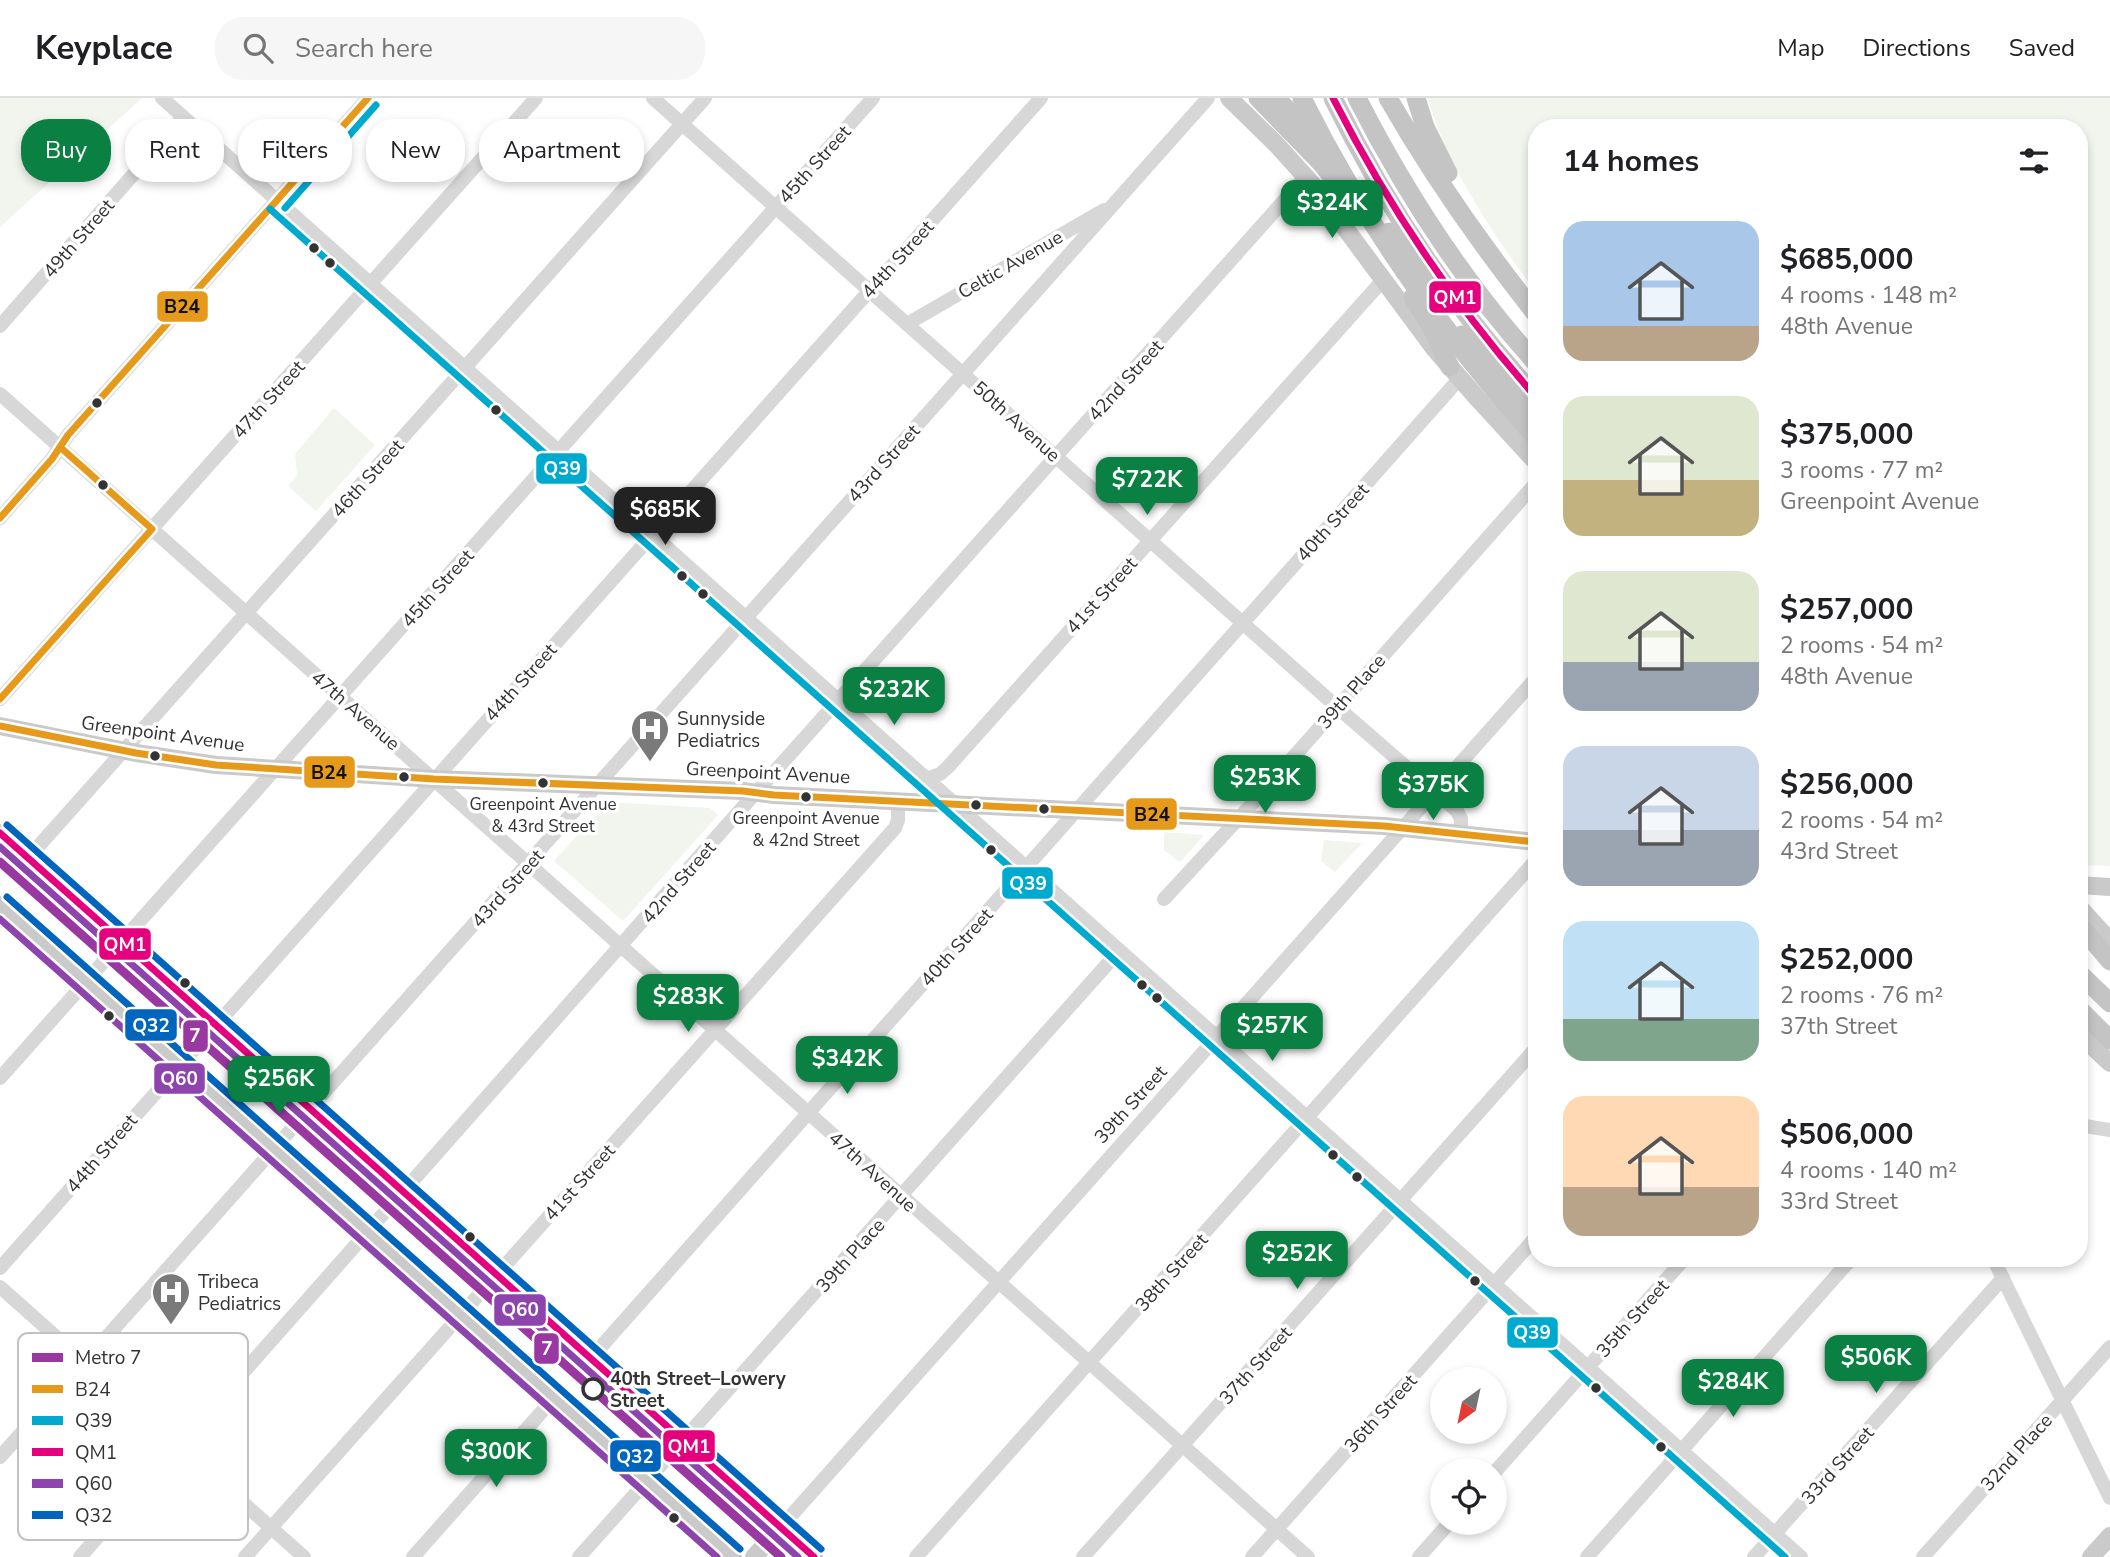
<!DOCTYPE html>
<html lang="en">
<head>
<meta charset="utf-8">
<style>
	:root { --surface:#fff; --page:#f6f6f6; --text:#202124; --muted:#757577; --line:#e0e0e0; --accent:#0b8043 }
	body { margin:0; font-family:"Nunito Sans",sans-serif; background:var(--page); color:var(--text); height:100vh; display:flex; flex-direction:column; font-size:26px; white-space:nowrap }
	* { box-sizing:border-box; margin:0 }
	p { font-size:23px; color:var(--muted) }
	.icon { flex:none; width:38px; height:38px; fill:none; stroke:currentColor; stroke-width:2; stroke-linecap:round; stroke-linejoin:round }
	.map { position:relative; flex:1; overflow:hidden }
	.details { position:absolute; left:1528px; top:21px; width:560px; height:1148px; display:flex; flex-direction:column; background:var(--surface); border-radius:28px; box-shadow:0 4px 10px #0003 }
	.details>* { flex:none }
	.guide { position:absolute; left:21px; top:21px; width:665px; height:63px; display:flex; gap:14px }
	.needle { width:46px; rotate:213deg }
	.tools { position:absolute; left:1430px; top:1269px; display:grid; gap:14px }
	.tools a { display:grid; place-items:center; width:77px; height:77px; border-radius:50%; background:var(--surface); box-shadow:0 4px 10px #0003; font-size:35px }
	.price { position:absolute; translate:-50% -60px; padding:0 16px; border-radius:14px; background:var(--accent); color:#fff; font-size:23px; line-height:46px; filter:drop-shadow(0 2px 4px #0008) }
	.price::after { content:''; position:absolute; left:50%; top:42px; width:21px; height:16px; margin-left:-10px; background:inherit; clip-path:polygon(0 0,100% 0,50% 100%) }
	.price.on { background:#222; color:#fff }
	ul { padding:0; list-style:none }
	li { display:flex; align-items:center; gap:21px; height:175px; padding:0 35px }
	li span { display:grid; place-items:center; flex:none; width:196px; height:140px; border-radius:21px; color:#555 }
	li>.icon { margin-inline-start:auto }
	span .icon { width:84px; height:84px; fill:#fffc; stroke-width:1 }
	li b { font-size:30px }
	h2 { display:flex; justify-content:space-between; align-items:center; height:84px; padding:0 35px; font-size:30px }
	.chip { padding:0 24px; border-radius:28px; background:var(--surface); box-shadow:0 4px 10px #0003; font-size:24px; line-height:63px }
	.chip.on { background:var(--accent); color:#fff }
	header { display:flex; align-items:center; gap:42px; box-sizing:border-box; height:98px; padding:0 35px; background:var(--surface); border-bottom:2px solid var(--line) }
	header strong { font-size:33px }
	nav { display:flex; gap:38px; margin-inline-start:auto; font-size:24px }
	.search { width:490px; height:63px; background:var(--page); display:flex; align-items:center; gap:18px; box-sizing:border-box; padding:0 24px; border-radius:28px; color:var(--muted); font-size:26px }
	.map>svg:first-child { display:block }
	.green { fill:#f1f5ed }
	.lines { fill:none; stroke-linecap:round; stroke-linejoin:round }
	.minor { stroke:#d7d7d7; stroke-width:14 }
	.major { stroke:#cacaca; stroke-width:18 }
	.highway { stroke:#c4c4c4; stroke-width:19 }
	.highway-bridge { stroke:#c4c4c4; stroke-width:19 }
	.bus-1-casing { stroke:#fff; stroke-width:12 }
	.bus-2-casing { stroke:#fff; stroke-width:12 }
	.bus-3-casing { stroke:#fff; stroke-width:12 }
	.bus-4-casing { stroke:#fff; stroke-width:12 }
	.bus-5-casing { stroke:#fff; stroke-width:12 }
	.bus-1 { stroke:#e69a1c; stroke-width:7 }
	.bus-2 { stroke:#00a9ce; stroke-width:7 }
	.bus-3 { stroke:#e5007d; stroke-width:7 }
	.bus-4 { stroke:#8e44ad; stroke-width:7 }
	.bus-5 { stroke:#0065bd; stroke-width:7 }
	.metro-1-casing { stroke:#fff; stroke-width:14 }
	.metro-1 { stroke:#9a38a1; stroke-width:9 }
	.bus-dot { fill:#333; stroke:#fff; stroke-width:2.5 }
	.stop-dot { fill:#fff; stroke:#333; stroke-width:3.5 }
	.labels { text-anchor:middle; stroke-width:7; stroke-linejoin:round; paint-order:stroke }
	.bus-label { font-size:17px; fill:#333; stroke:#fff }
	.street-label { font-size:19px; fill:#333; stroke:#fff }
	.poi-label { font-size:19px; fill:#333; stroke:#fff; text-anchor:start }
	.stop-label { font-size:19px; font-weight:bold; fill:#333; stroke:#fff; text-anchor:start }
	.key { fill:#fff; stroke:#c2c2c2; stroke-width:2 }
	.key-label { font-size:19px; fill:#333 }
	.line-badge { stroke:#fff; stroke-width:2.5 }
	.badge-label { font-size:19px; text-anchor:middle; font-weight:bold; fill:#fff }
	.pale-badge-label { font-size:19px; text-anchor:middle; font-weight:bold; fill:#111 }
</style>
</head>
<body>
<header>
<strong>Keyplace</strong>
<div class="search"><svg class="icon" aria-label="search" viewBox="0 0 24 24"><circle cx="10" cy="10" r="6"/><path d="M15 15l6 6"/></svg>Search here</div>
<nav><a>Map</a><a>Directions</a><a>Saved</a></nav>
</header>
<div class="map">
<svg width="2110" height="1459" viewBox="0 0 2110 1459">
	<rect width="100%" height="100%" fill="#fff"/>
	<g class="green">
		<polygon points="0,0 142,0 0,129"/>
		<path d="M 1428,0 L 2110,0 L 2110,768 L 2079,767 L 2079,30 L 1536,30 L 1536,194 C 1496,141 1445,65 1428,0 Z"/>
		<polygon points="334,310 375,347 316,413 288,388 297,377 295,356"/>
		<polygon points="608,704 710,710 718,717 623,823 554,763"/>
		<polygon points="1164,734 1204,737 1180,764 1164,752"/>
		<polygon points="1324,742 1362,745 1335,774 1321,763"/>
	</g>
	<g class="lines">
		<g class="minor">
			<polyline points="162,0 1801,1459"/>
			<polyline points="653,0 1337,609 1457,713 1461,721 1461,736"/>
			<polyline points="907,226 1104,112"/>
			<polyline points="0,228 183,20"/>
			<polyline points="0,296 1308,1459"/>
			<polyline points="0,420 52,361 68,337 368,0"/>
			<polyline points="0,601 536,0"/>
			<polyline points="926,681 940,676 948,669 1383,182"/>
			<polyline points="28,760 705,0"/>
			<polyline points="1164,801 1251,707 1536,385"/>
			<polyline points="0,980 873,0"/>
			<polyline points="2079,1027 2110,1032"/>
			<polyline points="1993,1160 2110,1400"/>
			<polyline points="0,1170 1041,0"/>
			<polyline points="0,1189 304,1459"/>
			<polyline points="591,1260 1460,280"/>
			<polyline points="0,1359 1208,0"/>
			<polyline points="1494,1375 1685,1160"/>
			<polyline points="781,1429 1536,580"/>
			<polyline points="80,1459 743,709 1306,78"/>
			<polyline points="245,1459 895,730 898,722 898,703"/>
			<polyline points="413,1459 554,1300"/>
			<polyline points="579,1459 1119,853"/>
			<polyline points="916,1459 1536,762"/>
			<polyline points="1083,1459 1536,950"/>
			<polyline points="1252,1459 1536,1139"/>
			<polyline points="1419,1459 1450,1424"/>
			<polyline points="1587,1459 1852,1160"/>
			<polyline points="1754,1459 2003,1180"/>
			<polyline points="1923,1459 2110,1249"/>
		</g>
		<g class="major">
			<polyline points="1229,0 1276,46 1314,88 1433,249 1478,301 1536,364"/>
			<polyline points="0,628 136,655 216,667 434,681 743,693 774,697 1384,728 1536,744"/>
			<polyline points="0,735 814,1459"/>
			<polyline points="2079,787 2110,789"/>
			<polyline points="0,807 733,1459"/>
			<polyline points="2079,809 2110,843"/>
			<polyline points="2079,936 2110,965"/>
			<polyline points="754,1459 781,1429"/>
			<polyline points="2091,1459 2110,1438"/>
		</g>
		<g class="highway">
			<polyline points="1258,0 1322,66 1351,103"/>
			<polyline points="1276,0 1324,49"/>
			<path d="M 1333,0 C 1386,109 1454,210 1536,299"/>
			<path d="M 1357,0 C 1406,96 1464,185 1536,265"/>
			<path d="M 1388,0 C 1431,75 1482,148 1536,216"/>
			<polyline points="1416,0 1425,29 1448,75"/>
			<polyline points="1389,134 1432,196"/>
			<polyline points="1413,199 1431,228 1450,269"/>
			<polyline points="1462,237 1496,277 1536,319"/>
			<polyline points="1521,323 1536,339"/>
			<polyline points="2079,826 2110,863"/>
			<polyline points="2079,875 2110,905"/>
			<polyline points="2079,911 2110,942"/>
		</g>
		<path class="highway-bridge" d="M 1302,0 C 1360,117 1435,224 1521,323"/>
		<defs>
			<g id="bus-1">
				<polyline points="0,420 52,361 68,337 368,0"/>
				<polyline points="0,601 152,431 60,349"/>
				<polyline points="0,628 136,655 216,667 434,681 743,693 774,697 1384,728 1536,744"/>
			</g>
			<g id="bus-2">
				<polyline points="285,110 376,7"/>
				<polyline points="270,111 1785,1459"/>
			</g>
			<g id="bus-3">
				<path d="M 1333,0 C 1389,110 1454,207 1536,299"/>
				<polyline points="0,735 814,1459"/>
			</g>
			<g id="bus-4">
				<polyline points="0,749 798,1459"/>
				<polyline points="0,821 717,1459"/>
			</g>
			<g id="bus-5">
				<polyline points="7,727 821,1451"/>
				<polyline points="7,799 740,1451"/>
			</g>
		</defs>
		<use href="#bus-1" class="bus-1-casing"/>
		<use href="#bus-2" class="bus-2-casing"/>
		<use href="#bus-3" class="bus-3-casing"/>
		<use href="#bus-4" class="bus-4-casing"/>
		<use href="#bus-5" class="bus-5-casing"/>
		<use href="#bus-1" class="bus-1"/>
		<use href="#bus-2" class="bus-2"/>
		<use href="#bus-3" class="bus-3"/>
		<use href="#bus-4" class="bus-4"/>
		<use href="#bus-5" class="bus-5"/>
		<defs>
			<polyline id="metro-1" points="0,764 781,1459"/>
		</defs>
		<use href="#metro-1" class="metro-1-casing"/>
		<use href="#metro-1" class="metro-1"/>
	</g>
	<defs>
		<symbol id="hospital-pin" viewBox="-11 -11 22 30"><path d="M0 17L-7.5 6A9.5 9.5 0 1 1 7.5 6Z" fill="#7a7a7a" stroke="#fff"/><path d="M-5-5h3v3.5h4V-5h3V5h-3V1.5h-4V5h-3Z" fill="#fff"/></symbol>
	</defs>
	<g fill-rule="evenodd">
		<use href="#hospital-pin" x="628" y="609" width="44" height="60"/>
		<use href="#hospital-pin" x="149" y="1172" width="44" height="60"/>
	</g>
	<g class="bus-dot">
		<circle cx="314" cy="150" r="6"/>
		<circle cx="330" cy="165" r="6"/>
		<circle cx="97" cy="305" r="6"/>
		<circle cx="496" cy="312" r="6"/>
		<circle cx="103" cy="387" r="6"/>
		<circle cx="682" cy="478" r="6"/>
		<circle cx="703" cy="496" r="6"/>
		<circle cx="155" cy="658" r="6"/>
		<circle cx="404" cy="679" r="6"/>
		<circle cx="543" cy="685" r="6"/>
		<circle cx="806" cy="699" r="6"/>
		<circle cx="976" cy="707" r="6"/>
		<circle cx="1044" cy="711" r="6"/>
		<circle cx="991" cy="752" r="6"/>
		<circle cx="185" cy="885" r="6"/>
		<circle cx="1142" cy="887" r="6"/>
		<circle cx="1157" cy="900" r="6"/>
		<circle cx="109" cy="918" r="6"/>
		<circle cx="1333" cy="1057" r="6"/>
		<circle cx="1357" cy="1079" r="6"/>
		<circle cx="470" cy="1139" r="6"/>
		<circle cx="1475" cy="1183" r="6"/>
		<circle cx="1596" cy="1290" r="6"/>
		<circle cx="1661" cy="1349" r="6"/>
		<circle cx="674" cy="1420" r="6"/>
	</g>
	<circle class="stop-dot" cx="593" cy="1291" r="10"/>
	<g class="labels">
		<g class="bus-label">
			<text x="543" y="712">Greenpoint Avenue<tspan x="543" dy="22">&amp; 43rd Street</tspan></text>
			<text x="806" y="726">Greenpoint Avenue<tspan x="806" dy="22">&amp; 42nd Street</tspan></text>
		</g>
		<g class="street-label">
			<text transform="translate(814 66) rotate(-48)" y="7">45th Street</text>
			<text transform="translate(78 140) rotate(-49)" y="7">49th Street</text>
			<text transform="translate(897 161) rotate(-48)" y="7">44th Street</text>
			<text transform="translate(1010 166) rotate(-30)" y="7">Celtic Avenue</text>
			<text transform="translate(1125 282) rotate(-48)" y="7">42nd Street</text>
			<text transform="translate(268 301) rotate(-48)" y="7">47th Street</text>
			<text transform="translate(1017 323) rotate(42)" y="7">50th Avenue</text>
			<text transform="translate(883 365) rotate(-48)" y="7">43rd Street</text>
			<text transform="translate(367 380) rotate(-48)" y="7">46th Street</text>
			<text transform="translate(1332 424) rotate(-48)" y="7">40th Street</text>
			<text transform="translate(437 490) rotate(-48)" y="7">45th Street</text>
			<text transform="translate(1101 497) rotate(-48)" y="7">41st Street</text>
			<text transform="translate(520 584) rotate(-48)" y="7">44th Street</text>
			<text transform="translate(1351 593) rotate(-49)" y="7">39th Place</text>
			<text transform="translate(356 612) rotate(41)" y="7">47th Avenue</text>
			<text transform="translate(163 635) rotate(8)" y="7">Greenpoint Avenue</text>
			<text transform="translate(768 674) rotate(3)" y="7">Greenpoint Avenue</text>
			<text transform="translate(678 784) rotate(-49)" y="7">42nd Street</text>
			<text transform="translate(507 790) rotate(-48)" y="7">43rd Street</text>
			<text transform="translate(956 849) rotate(-48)" y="7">40th Street</text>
			<text transform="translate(1130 1006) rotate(-48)" y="7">39th Street</text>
			<text transform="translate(101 1055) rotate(-49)" y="7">44th Street</text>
			<text transform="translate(873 1073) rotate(42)" y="7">47th Avenue</text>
			<text transform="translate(579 1084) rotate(-48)" y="7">41st Street</text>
			<text transform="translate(850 1157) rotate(-48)" y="7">39th Place</text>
			<text transform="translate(1171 1174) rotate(-48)" y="7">38th Street</text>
			<text transform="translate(1632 1220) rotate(-48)" y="7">35th Street</text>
			<text transform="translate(1255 1267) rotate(-48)" y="7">37th Street</text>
			<text transform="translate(1380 1315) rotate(-48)" y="7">36th Street</text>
			<text transform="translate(2016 1354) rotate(-48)" y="7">32nd Place</text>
			<text transform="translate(1837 1367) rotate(-48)" y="7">33rd Street</text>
		</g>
		<g class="poi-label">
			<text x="677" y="627">Sunnyside<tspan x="677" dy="22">Pediatrics</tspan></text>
			<text x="198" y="1190">Tribeca<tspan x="198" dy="22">Pediatrics</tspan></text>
		</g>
		<g class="stop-label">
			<text x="610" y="1287">40th Street–Lowery<tspan x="610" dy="22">Street</tspan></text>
		</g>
	</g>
	<rect x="18" y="1235" width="230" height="207" rx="10" class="key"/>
	<rect x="32" y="1255" width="31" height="9" fill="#9a38a1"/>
	<rect x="32" y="1287" width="31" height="8" fill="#e69a1c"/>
	<rect x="32" y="1318" width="31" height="9" fill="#00a9ce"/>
	<rect x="32" y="1350" width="31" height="8" fill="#e5007d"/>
	<rect x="32" y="1381" width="31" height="9" fill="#8e44ad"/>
	<rect x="32" y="1413" width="31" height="8" fill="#0065bd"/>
	<g class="key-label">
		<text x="75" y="1266">Metro 7</text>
		<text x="75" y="1298">B24</text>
		<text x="75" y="1329">Q39</text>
		<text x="75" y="1361">QM1</text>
		<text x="75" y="1392">Q60</text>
		<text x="75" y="1424">Q32</text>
	</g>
	<g class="line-badge">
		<rect x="1428" y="182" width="54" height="34" rx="7" fill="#e5007d"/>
		<rect x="156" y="192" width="53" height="33" rx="7" fill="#e69a1c"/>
		<rect x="535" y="354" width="53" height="33" rx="7" fill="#00a9ce"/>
		<rect x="303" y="657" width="53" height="34" rx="7" fill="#e69a1c"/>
		<rect x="1125" y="699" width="53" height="34" rx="7" fill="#e69a1c"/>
		<rect x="1001" y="768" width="53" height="34" rx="7" fill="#00a9ce"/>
		<rect x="98" y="829" width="54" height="34" rx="7" fill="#e5007d"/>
		<rect x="124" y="910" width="54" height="34" rx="7" fill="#0065bd"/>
		<rect x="182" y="921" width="27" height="34" rx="7" fill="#9a38a1"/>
		<rect x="153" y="964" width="53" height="33" rx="7" fill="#8e44ad"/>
		<rect x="493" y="1195" width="54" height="34" rx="7" fill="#8e44ad"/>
		<rect x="1506" y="1218" width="53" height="33" rx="7" fill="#00a9ce"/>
		<rect x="533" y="1234" width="27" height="33" rx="7" fill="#9a38a1"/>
		<rect x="662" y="1331" width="54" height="34" rx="7" fill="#e5007d"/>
		<rect x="609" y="1341" width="53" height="34" rx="7" fill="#0065bd"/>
	</g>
	<g class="badge-label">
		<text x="1455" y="206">QM1</text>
		<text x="562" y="377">Q39</text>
		<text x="1028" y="792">Q39</text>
		<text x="125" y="853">QM1</text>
		<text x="151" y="934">Q32</text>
		<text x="195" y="944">7</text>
		<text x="179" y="987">Q60</text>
		<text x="520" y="1218">Q60</text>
		<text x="1532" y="1241">Q39</text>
		<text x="547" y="1257">7</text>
		<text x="689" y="1355">QM1</text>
		<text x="635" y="1365">Q32</text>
	</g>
	<g class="pale-badge-label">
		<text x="182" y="215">B24</text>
		<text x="329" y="681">B24</text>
		<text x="1152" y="723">B24</text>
	</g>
</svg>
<div class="tools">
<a><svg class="needle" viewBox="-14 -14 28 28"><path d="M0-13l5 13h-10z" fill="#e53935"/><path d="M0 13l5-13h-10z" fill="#757577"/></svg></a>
<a><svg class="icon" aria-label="locate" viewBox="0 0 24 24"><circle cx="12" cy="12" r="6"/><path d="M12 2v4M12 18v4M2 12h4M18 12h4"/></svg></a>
</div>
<b class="price" style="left:1332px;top:142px">$324K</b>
<b class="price" style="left:1147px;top:419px">$722K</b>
<b class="price on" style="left:665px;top:449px">$685K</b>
<b class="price" style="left:894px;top:629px">$232K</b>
<b class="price" style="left:1265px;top:717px">$253K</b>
<b class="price" style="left:1433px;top:724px">$375K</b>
<b class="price" style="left:688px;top:936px">$283K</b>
<b class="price" style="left:1272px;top:965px">$257K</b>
<b class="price" style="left:847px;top:998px">$342K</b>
<b class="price" style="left:279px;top:1018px">$256K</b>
<b class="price" style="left:1297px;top:1193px">$252K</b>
<b class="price" style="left:1876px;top:1297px">$506K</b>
<b class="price" style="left:1733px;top:1321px">$284K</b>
<b class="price" style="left:496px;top:1391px">$300K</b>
<div class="guide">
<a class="chip on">Buy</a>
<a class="chip">Rent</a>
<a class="chip">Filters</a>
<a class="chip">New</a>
<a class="chip">Apartment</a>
</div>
<section class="details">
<h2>14 homes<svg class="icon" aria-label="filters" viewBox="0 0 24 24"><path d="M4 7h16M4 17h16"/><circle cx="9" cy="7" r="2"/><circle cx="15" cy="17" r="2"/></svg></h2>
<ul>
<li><span style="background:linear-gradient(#a9c7e8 75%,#b9a48a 0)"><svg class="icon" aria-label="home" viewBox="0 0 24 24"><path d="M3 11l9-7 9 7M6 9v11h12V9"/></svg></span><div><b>$685,000</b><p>4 rooms · 148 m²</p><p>48th Avenue</p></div></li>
<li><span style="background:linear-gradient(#dfe7d0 60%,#c2b280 0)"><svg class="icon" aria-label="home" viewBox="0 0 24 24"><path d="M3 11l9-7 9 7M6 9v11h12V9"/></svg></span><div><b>$375,000</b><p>3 rooms · 77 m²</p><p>Greenpoint Avenue</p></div></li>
<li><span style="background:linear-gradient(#dfe7d0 65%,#9aa5b1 0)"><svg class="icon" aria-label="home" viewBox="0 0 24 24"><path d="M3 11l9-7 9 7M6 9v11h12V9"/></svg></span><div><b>$257,000</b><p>2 rooms · 54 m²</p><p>48th Avenue</p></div></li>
<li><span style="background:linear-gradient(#c9d6e8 60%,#9aa5b1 0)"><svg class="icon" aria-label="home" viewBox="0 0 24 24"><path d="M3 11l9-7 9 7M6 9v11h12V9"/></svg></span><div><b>$256,000</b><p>2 rooms · 54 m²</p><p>43rd Street</p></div></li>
<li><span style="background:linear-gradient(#bfe0f5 70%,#7fa58c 0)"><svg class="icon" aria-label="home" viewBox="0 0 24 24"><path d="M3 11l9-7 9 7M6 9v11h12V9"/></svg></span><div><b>$252,000</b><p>2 rooms · 76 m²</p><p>37th Street</p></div></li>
<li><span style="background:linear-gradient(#ffd9b3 65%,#b9a48a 0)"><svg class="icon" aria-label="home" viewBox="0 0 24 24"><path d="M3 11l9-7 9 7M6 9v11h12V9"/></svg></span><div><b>$506,000</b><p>4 rooms · 140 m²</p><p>33rd Street</p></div></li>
</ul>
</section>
</div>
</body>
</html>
